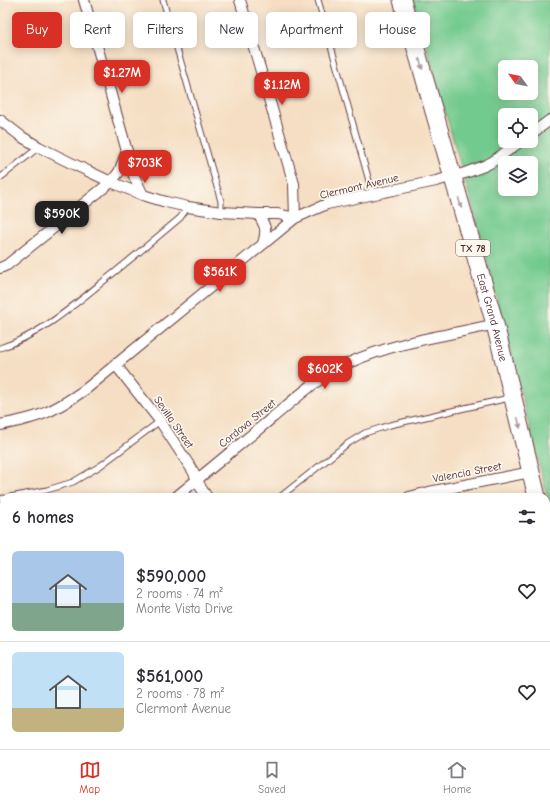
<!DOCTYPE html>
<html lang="en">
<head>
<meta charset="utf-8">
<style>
	:root { --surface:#fff; --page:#f7f7f7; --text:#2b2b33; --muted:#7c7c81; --line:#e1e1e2; --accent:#d93025 }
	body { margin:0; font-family:"Comic Neue",sans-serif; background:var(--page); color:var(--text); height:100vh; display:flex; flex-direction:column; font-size:15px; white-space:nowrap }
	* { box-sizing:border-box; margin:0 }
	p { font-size:13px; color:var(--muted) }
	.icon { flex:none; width:22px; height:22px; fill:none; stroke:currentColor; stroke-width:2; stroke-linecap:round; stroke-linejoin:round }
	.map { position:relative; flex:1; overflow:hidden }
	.panel { position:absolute; left:0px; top:493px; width:550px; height:256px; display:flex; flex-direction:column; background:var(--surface); border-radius:12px 12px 0 0; box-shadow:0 2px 10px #0003 }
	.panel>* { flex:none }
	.guide { position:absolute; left:12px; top:12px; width:526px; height:36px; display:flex; gap:8px }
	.needle { width:26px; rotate:303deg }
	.fabs { position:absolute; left:498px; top:60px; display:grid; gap:8px }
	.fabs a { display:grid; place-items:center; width:40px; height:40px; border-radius:6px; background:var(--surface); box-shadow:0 2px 10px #0003; font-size:20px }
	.price { position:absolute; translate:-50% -34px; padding:0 9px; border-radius:8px; background:var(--accent); color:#fff; font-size:13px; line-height:26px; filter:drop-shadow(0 1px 2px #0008) }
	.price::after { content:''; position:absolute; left:50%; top:24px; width:12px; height:9px; margin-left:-6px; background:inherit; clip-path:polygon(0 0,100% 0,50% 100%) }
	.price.on { background:#222; color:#fff }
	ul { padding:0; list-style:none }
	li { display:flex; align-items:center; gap:12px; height:100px; padding:0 12px }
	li+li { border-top:1px solid var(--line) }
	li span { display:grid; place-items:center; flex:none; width:112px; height:80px; border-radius:6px; color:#555 }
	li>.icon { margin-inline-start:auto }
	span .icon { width:48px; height:48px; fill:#fffc; stroke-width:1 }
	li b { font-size:17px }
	h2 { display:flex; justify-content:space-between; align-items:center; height:48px; padding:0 12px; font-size:17px }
	.tag { padding:0 14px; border-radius:6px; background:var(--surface); box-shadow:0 2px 10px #0003; font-size:14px; line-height:36px }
	.tag.on { background:var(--accent); color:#fff }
	.tabs { display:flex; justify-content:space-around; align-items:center; height:56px; border-top:1px solid var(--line); background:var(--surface); font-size:11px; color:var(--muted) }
	.tabs a { display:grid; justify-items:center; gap:2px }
	.tabs .on { color:var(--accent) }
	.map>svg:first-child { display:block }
	.green { fill:#73ca8e; stroke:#5e745c; fill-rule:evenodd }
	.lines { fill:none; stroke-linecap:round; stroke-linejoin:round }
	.lane-casing { stroke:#643c42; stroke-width:7 }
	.street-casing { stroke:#643c42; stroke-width:12 }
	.primary-casing { stroke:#643c42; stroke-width:19 }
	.lane { stroke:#fff; stroke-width:5 }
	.street { stroke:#fff; stroke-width:10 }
	.primary { stroke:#fff; stroke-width:17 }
	.oneway { fill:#ae9aa0 }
	.labels { text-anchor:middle; stroke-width:3.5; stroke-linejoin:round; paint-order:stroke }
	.shield { fill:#fbf7ec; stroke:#7f6065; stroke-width:1 }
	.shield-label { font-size:10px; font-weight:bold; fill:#4a1f2b }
	.street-label { font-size:11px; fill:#4a1f2b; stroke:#fbf7ec }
</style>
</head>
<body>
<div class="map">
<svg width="550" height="749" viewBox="0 0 550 749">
	<rect width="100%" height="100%" fill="#fbf7ec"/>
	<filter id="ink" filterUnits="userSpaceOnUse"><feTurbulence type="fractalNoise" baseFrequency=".025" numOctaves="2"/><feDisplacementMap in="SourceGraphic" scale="8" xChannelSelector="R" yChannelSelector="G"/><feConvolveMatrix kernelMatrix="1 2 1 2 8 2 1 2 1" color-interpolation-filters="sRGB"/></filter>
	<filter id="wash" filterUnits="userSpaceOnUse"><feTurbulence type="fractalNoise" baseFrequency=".012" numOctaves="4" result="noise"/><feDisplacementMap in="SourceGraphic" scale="16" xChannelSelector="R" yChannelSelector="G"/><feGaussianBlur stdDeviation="0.9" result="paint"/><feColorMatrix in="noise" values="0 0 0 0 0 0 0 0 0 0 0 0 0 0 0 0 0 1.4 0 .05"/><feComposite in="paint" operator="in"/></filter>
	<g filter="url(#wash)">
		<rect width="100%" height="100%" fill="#f5dec3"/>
		<path class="green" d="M 413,0 L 550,0 L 550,508 L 481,237 L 448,122 ZM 505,67 L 531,67 L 531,93 L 505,93 ZM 505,115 L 531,115 L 531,141 L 505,141 ZM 505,163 L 531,163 L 531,189 L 505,189 Z"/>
	</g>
	<g filter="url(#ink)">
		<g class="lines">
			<defs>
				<g id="lane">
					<polyline points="163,0 221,201 221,212"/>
					<polyline points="318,0 373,195"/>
					<polyline points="0,178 39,147"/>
					<path d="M 0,348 C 40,335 72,307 105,280 C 130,260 155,239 180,218 L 188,207"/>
					<polyline points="10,497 47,490 73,482 100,466 160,421"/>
					<polyline points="280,497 347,444 365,433 390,425 509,398"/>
					<polyline points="0,499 4,498"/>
					<polyline points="0,647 4,646"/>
					<polyline points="517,745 518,749"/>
				</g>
				<g id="street">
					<polyline points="84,0 134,176 143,195"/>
					<polyline points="0,120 22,137 39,147 69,162 111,182 143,195 166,202 188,207 221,212 258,214 278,214 295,218 294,184 240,0"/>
					<polyline points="531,134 550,120"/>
					<path d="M 258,214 C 266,227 267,229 263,244"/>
					<polyline points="0,268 7,265 111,182 119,172 127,151"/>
					<polyline points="115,364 160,421 193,471 201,488 207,497"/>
					<path d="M 0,425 C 16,422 31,419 45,413 C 60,407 73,398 86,389 L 295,218 L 327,204 L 436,181 L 465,173 L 484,166 L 492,162 L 521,141"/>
					<path d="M 176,497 C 208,471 240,444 272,418 C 296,398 322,374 351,362 C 398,341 446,336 495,324"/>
					<polyline points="409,497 429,492 531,472"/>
					<polyline points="0,572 4,572"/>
					<polyline points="546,584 550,583"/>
					<polyline points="0,720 4,719"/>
					<polyline points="256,745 257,749"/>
				</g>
				<g id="primary">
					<path id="s1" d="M 402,0 L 495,324 L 537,497"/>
					<polyline points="546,536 550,552"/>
				</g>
			</defs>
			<use href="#lane" class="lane-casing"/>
			<use href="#street" class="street-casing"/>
			<use href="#primary" class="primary-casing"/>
			<use href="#lane" class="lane"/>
			<use href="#street" class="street"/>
			<use href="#primary" class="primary"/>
		</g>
		<defs><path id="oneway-solid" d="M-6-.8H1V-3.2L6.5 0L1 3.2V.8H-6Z"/></defs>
		<g class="oneway">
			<use href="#oneway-solid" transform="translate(421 64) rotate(74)"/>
			<use href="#oneway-solid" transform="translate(460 203) rotate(74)"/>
			<use href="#oneway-solid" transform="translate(519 423) rotate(77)"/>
		</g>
	</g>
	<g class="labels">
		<rect class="shield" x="456" y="240" width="34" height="16" rx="3"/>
		<g class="shield-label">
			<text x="473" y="252">TX 78</text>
		</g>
		<g class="street-label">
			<text transform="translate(359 186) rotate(-13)" y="4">Clermont Avenue</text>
			<text dy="4" stroke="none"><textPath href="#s1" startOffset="330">East Grand Avenue</textPath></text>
			<text transform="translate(174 422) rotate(55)" y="4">Sevilla Street</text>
			<text transform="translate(247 423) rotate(-39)" y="4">Cordova Street</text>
			<text transform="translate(467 472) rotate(-11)" y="4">Valencia Street</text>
		</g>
	</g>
</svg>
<div class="fabs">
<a><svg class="needle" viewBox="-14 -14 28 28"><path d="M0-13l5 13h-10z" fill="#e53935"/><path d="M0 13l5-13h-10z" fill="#7c7c81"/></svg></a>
<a><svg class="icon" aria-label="locate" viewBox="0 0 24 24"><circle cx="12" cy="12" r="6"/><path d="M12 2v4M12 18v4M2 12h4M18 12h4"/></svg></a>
<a><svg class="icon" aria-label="layers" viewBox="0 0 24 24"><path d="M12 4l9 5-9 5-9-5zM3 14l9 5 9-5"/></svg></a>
</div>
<b class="price" style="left:122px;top:94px">$1.27M</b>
<b class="price" style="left:282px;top:106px">$1.12M</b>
<b class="price" style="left:145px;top:184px">$703K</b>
<b class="price on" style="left:62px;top:235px">$590K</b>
<b class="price" style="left:220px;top:293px">$561K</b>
<b class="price" style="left:325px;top:390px">$602K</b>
<div class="guide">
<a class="tag on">Buy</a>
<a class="tag">Rent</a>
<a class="tag">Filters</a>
<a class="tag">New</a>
<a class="tag">Apartment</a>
<a class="tag">House</a>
</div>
<section class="panel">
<h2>6 homes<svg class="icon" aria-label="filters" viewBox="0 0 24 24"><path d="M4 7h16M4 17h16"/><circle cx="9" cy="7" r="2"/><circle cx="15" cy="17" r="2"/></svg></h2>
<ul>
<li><span style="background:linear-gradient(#a9c7e8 65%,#7fa58c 0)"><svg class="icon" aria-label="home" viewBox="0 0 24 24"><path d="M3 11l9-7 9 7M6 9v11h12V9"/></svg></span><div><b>$590,000</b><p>2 rooms · 74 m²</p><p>Monte Vista Drive</p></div><svg class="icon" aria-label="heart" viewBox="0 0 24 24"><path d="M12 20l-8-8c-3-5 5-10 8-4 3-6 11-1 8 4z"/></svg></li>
<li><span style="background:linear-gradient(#bfe0f5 70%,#c2b280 0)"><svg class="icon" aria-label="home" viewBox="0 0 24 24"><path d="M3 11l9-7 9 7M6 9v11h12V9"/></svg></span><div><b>$561,000</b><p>2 rooms · 78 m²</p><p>Clermont Avenue</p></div><svg class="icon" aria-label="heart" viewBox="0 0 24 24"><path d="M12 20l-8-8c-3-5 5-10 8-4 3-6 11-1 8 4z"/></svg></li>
</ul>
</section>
</div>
<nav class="tabs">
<a class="on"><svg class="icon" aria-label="map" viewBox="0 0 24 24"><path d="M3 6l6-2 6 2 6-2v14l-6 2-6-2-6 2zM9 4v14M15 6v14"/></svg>Map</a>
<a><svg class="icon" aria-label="saved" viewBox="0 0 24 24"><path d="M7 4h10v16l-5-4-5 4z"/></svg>Saved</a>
<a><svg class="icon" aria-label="home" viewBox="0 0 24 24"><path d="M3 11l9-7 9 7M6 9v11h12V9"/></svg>Home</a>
</nav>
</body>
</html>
